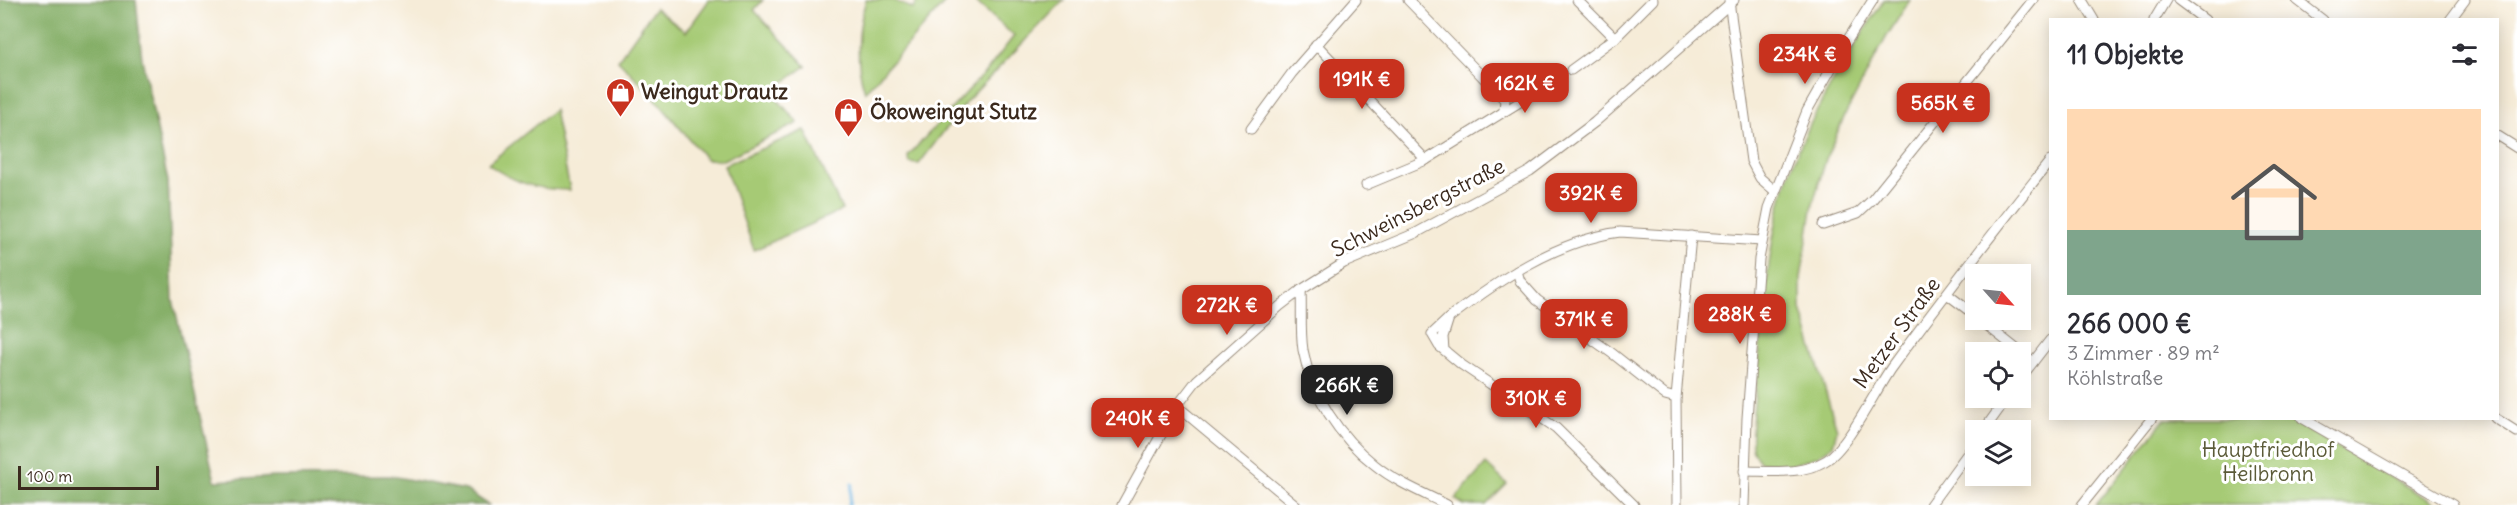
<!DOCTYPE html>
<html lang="de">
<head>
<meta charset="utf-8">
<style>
	:root { --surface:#fff; --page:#f2f2f3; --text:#2b2b33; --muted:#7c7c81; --accent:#c8321e }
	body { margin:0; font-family:Delius,sans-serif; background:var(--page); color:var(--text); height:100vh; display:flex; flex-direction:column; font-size:22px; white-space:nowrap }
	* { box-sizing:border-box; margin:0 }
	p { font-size:20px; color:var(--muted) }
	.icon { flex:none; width:33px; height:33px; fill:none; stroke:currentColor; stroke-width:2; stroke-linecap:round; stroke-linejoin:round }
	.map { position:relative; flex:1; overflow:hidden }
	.panel { position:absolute; left:2049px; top:18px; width:450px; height:402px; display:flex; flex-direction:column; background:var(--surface); border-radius:0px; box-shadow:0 3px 15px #0003 }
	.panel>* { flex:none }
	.needle { width:39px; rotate:117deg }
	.fabs { position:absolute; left:1965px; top:264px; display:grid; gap:12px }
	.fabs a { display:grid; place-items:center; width:66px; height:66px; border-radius:0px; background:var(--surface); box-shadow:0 3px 15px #0003; font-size:30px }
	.scale { position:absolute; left:18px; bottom:15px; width:141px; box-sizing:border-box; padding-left:6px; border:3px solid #3b2a1e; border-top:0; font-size:16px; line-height:21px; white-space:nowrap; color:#3b2a1e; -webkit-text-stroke:4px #fff; paint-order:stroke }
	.price { position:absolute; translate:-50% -51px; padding:0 14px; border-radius:12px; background:var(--accent); color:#fff; font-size:20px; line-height:39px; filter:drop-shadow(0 2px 3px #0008) }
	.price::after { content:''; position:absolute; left:50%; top:36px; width:18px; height:14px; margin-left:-9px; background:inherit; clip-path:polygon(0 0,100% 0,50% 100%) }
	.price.active { background:#222; color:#fff }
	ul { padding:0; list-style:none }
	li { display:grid; align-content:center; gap:12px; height:318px; padding:0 18px }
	li span { display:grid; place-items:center; height:186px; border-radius:0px; color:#555 }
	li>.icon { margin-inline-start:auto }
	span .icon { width:108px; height:108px; fill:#fffc; stroke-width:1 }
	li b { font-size:26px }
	h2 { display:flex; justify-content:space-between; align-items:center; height:72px; padding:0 18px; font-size:26px }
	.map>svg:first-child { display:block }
	.green { fill:#a6ca74; stroke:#707a49; stroke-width:1.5 }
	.forest { fill:#84ae66; stroke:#606c42; stroke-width:1.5 }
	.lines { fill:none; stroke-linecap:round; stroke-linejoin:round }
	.stream { stroke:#69b4e2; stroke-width:3 }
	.minor-casing { stroke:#988b7b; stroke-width:11 }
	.minor { stroke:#fff; stroke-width:9 }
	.labels { text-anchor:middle; stroke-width:6; stroke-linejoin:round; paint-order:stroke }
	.poi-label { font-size:21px; font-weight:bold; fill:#3b2a1e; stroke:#fff; text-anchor:start }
	.street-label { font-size:21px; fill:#3b2a1e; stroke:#fff }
	.park-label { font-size:21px; fill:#5b5a38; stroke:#fff }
</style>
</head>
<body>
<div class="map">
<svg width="2517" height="505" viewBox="0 0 2517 505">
	<rect width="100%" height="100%" fill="#fff"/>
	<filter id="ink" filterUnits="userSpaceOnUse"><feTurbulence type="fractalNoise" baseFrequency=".0167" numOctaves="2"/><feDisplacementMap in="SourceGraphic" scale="12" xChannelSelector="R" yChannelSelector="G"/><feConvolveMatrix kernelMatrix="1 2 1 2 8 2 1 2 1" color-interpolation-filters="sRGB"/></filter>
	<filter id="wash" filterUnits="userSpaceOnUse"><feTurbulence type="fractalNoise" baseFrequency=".008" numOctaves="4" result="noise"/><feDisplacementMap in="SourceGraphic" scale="24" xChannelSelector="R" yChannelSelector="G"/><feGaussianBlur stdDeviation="1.35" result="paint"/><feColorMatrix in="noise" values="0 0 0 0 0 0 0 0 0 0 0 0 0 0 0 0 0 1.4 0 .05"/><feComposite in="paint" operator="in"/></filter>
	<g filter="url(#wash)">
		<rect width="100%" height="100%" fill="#f6ecd8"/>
		<g class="green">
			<polygon points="709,0 763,0 754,10 806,66 771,92 798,123 723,160 706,159 653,96 618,60 655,8 686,32"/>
			<path d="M 866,0 L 893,0 L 913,9 L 918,0 L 947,0 L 865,92 C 855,63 857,29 866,0 Z"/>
			<polygon points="974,0 1064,0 967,101 919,164 910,163 908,156 989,68 1014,36"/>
			<path d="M 1884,0 L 1910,0 L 1887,36 L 1845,115 L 1826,159 L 1813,203 L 1801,278 L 1801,309 L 1837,430 L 1833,445 L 1818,456 L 1791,465 L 1760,462 C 1757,458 1752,452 1752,447 C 1750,422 1756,394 1758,369 C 1764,312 1767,254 1782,198 C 1799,131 1846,58 1884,0 Z"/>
			<path d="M 554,110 L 570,190 C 538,190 514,183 488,164 Z"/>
			<polygon points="805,130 842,210 754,250 724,165"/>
			<polygon points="2165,419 2289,419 2439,505 2096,505"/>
			<polygon points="1486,464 1507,484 1486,505 1464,505 1455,499"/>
		</g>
		<polygon class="forest" points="0,0 136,0 142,59 168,181 173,300 215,481 274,477 391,476 466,490 489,505 0,505"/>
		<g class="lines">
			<polyline class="stream" points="849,505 852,484"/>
		</g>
	</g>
	<g filter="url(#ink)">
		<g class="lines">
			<defs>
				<g id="minor">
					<polyline points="1408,0 1505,100 1504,110"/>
					<polyline points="1577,0 1615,38"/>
					<polyline points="2082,0 2094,20"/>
					<polyline points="2178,0 2205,20"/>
					<polyline points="2297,0 2323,20"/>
					<polyline points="1729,1 1751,161 1760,178 1775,191"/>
					<polyline points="2154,20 2166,0"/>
					<polyline points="2450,20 2465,0"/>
					<polyline points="1316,44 1426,160"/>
					<polyline points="1571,70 1615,38 1653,0"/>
					<polyline points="1251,129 1292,73 1356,0"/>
					<polyline points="2498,136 2517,148"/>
					<polyline points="1366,185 1426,160 1531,95"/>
					<polyline points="1823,225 1858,213 1872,200 2033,0"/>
					<polyline points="1517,271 1520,281 1537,300 1613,354 1665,395 1676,398"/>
					<path d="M 1301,290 C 1302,309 1300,331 1303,350 C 1311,394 1339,437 1375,465 C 1396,482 1423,493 1447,505"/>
					<polyline points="1947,294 1976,316"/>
					<path d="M 1449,318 C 1500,279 1556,241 1620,232 L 1762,241"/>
					<polyline points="1980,320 2033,362"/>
					<polyline points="1444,350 1443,337 1449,318 1432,334 1439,346 1462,365 1556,428 1634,505"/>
					<polyline points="2020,379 2050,340"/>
					<polyline points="1177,406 1296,505"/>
					<polyline points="2302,418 2453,505"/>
					<polyline points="2495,418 2517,432"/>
					<polyline points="1984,430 2007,398"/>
					<path d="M 1744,471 C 1772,471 1801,475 1825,461 C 1847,449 1875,391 1891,368 C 1942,298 1996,229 2050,161"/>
					<polyline points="1122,505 1177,406 1197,380 1280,306 1301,290 1344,263 1416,233 1530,171 1595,122 1734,0"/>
					<polyline points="1677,505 1676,398 1691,236"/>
					<polyline points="1744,505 1747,418 1759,259 1769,208 1807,111 1845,44 1873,0"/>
					<polyline points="1930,505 1976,442"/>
					<polyline points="2082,505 2152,418"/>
				</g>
			</defs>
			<use href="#minor" class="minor-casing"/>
			<use href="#minor" class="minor"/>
		</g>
	</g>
	<defs>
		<symbol id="shop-pin" viewBox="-11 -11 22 30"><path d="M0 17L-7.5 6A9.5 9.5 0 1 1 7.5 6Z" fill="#c8321e" stroke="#fff"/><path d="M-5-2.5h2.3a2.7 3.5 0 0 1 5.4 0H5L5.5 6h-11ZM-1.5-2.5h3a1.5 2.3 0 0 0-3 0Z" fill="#fff"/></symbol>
	</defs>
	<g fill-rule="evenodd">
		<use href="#shop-pin" x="604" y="76" width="33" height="45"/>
		<use href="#shop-pin" x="832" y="96" width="33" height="45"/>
	</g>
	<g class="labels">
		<g class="poi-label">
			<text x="641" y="99">Weingut Drautz</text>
			<text x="870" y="119">Ökoweingut Stutz</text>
		</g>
		<g class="street-label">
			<text transform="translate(1418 208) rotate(-27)" y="7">Schweinsbergstraße</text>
			<text transform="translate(1897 333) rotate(-54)" y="7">Metzer Straße</text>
		</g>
		<g class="park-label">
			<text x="2268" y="457">Hauptfriedhof<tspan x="2268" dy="24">Heilbronn</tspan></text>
		</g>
	</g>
</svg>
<div class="fabs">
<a><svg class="needle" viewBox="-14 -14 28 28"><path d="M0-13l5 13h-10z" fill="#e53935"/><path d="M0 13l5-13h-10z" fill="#7c7c81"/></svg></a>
<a><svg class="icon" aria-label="locate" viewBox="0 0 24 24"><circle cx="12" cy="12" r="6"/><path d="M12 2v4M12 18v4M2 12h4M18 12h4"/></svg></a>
<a><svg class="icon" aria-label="layers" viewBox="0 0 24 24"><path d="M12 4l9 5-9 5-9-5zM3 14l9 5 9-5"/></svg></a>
</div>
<div class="scale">100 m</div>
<b class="price" style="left:1805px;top:85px">234K €</b>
<b class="price" style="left:1362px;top:110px">191K €</b>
<b class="price" style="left:1525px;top:114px">162K €</b>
<b class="price" style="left:1943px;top:134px">565K €</b>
<b class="price" style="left:1591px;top:224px">392K €</b>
<b class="price" style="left:1227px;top:336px">272K €</b>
<b class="price" style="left:1740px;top:345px">288K €</b>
<b class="price" style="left:1584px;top:350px">371K €</b>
<b class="price active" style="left:1347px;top:416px">266K €</b>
<b class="price" style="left:1536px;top:429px">310K €</b>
<b class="price" style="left:1138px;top:449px">240K €</b>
<section class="panel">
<h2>11 Objekte<svg class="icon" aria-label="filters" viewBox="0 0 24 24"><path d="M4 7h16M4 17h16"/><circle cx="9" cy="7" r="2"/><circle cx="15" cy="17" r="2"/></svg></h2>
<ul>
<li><span style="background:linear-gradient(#ffd9b3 65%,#7fa58c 0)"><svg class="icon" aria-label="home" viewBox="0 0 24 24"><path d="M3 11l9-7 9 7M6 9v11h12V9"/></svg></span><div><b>266 000 €</b><p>3 Zimmer · 89 m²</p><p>Köhlstraße</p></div></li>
</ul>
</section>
</div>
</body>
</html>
